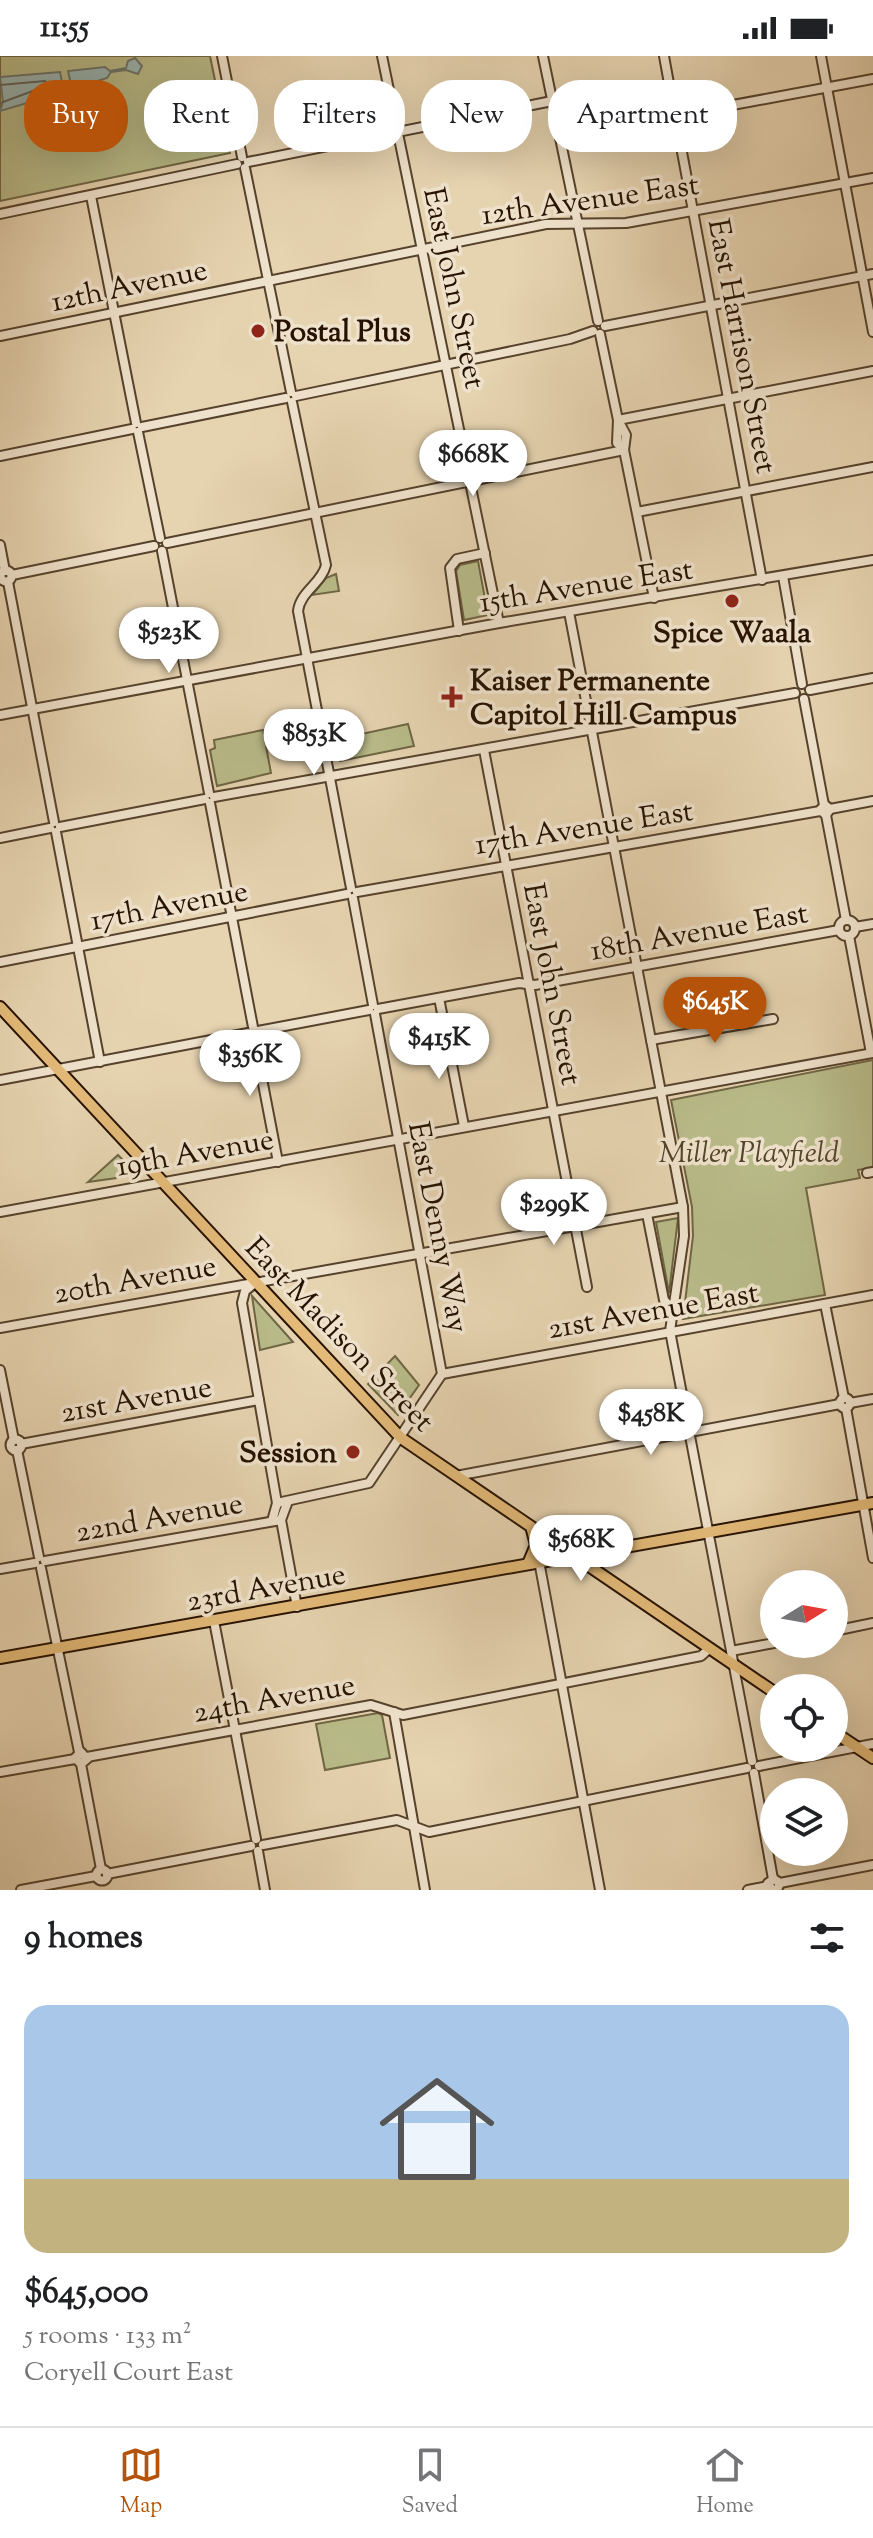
<!DOCTYPE html>
<html lang="en">
<head>
<meta charset="utf-8">
<style>
	:root { --surface:#fff; --page:#f6f6f6; --text:#202124; --muted:#757577; --line:#e0e0e0; --accent:#b45309 }
	body { margin:0; font-family:"Sorts Mill Goudy",serif; background:var(--page); color:var(--text); height:100vh; display:flex; flex-direction:column; font-size:30px; white-space:nowrap }
	* { box-sizing:border-box; margin:0 }
	p { font-size:26px; color:var(--muted) }
	.icon { flex:none; width:44px; height:44px; fill:none; stroke:currentColor; stroke-width:2; stroke-linecap:round; stroke-linejoin:round }
	.map { position:relative; height:1834px; overflow:hidden }
	.drawer { display:flex; flex-direction:column; background:var(--surface); flex:1 }
	.drawer>* { flex:none }
	.hud { position:absolute; left:24px; top:24px; width:826px; height:72px; display:flex; gap:16px }
	.needle { width:52px; rotate:79deg }
	.controls { position:absolute; left:760px; top:1514px; display:grid; gap:16px }
	.controls a { display:grid; place-items:center; width:88px; height:88px; border-radius:50%; background:var(--surface); box-shadow:0 8px 32px #0002; font-size:40px }
	.price { position:absolute; translate:-50% -68px; padding:0 18px; border-radius:28px; background:#fff; color:#222; font-size:26px; line-height:52px; filter:drop-shadow(0 2px 4px #0008) }
	.price::after { content:''; position:absolute; left:50%; top:48px; width:24px; height:18px; margin-left:-12px; background:inherit; clip-path:polygon(0 0,100% 0,50% 100%) }
	.price.current { background:var(--accent); color:#fff }
	ul { padding:0; list-style:none }
	li { display:grid; align-content:center; gap:16px; height:424px; padding:0 24px }
	li span { display:grid; place-items:center; height:248px; border-radius:24px; color:#555 }
	li>.icon { margin-inline-start:auto }
	span .icon { width:144px; height:144px; fill:#fffc; stroke-width:1 }
	li b { font-size:34px }
	h2 { display:flex; justify-content:space-between; align-items:center; height:96px; padding:0 24px; font-size:34px }
	.chip { padding:0 28px; border-radius:32px; background:var(--surface); box-shadow:0 8px 32px #0002; font-size:28px; line-height:72px }
	.chip.current { background:var(--accent); color:#fff }
	.status { display:flex; justify-content:space-between; align-items:center; height:56px; padding:0 40px; background:var(--surface); direction:ltr }
	.status svg { height:22px; fill:currentColor }
	.menu { display:flex; justify-content:space-around; align-items:center; height:112px; border-top:2px solid var(--line); background:var(--surface); font-size:22px; color:var(--muted) }
	.menu a { display:grid; justify-items:center; gap:4px }
	.menu .current { color:var(--accent) }
	.map>svg:first-child { display:block }
	.green { fill:#b8bb89; stroke:#6f6644; stroke-width:2 }
	.water { fill:#99b6b4; stroke:#6b746c; stroke-width:2 }
	.lines { fill:none; stroke-linecap:round; stroke-linejoin:round }
	.shore { stroke:#60645a; stroke-width:2 }
	.minor-casing { stroke:#56422c; stroke-width:12 }
	.major-casing { stroke:#261200; stroke-width:14 }
	.minor { stroke:#efe2cc; stroke-width:8 }
	.major { stroke:#e3ba78; stroke-width:10 }
	.poi-dot { fill:#8f2418; stroke:#efe2cc; stroke-width:3 }
	.labels { text-anchor:middle; stroke-width:7; stroke-linejoin:round; paint-order:stroke }
	.street-label { font-size:30px; fill:#261200; stroke:#efe2cc }
	.poi-label { font-size:30px; font-weight:bold; fill:#261200; stroke:#efe2cc; text-anchor:start }
	.park-label { font-size:30px; font-style:italic; fill:#524529; stroke:#efe2cc }
</style>
</head>
<body>
<div class="status"><b>11:55</b><svg viewBox="0 0 49 12"><path d="M0 12V9h3v3zM5 12V6h3v6zM10 12V3h3v9zM15 12V0h3v12zM26 1h20v11H26zM47 4h2v5h-2z"/></svg></div>
<div class="map">
<svg width="873" height="1834" viewBox="0 0 873 1834">
	<rect width="100%" height="100%" fill="#e6d3b0"/>
	<filter id="stains"><feTurbulence type="fractalNoise" baseFrequency=".0025" numOctaves="4"/><feColorMatrix values="0 0 0 0 .2 0 0 0 0 .09 0 0 0 0 .02 0 0 0 .5 -.17"/></filter>
	<radialGradient id="worn" r=".72"><stop offset=".6" stop-color="#630" stop-opacity="0"/><stop offset="1" stop-color="#630" stop-opacity=".3"/></radialGradient>
	<g class="green">
		<polygon points="0,0 210,0 230,97 0,145"/>
		<polygon points="478,505 488,559 464,564 456,515 460,509"/>
		<polygon points="336,518 339,535 312,539 326,522"/>
		<polygon points="408,668 414,690 340,705 339,697 349,694 352,680"/>
		<polygon points="263,674 271,717 217,730 210,694 215,692 214,684"/>
		<polygon points="873,1004 873,1111 858,1114 860,1122 806,1132 825,1239 683,1263 693,1180 692,1151 671,1044"/>
		<polygon points="118,1099 138,1119 88,1126"/>
		<polygon points="678,1162 669,1237 656,1166"/>
		<polygon points="252,1240 293,1286 260,1294"/>
		<polygon points="395,1300 419,1329 398,1359 368,1328"/>
		<polygon points="378,1657 382,1659 390,1702 325,1714 316,1668"/>
	</g>
	<g class="water">
		<polygon points="135,2 142,10 138,18 126,14 111,16 107,22 72,33 68,15 105,11 110,15 126,12 128,5"/>
		<polygon points="60,16 64,36 0,55 3,46 0,21"/>
	</g>
	<g class="lines">
		<polyline class="shore" points="0,29 45,25 49,29 0,47"/>
		<defs>
			<g id="minor">
				<polyline points="222,0 242,101"/>
				<polyline points="382,0 499,567"/>
				<polyline points="543,0 598,265"/>
				<polyline points="664,0 674,55"/>
				<polyline points="821,0 873,276"/>
				<polyline points="679,59 873,23"/>
				<polyline points="676,64 762,524"/>
				<polyline points="560,81 670,60"/>
				<polyline points="248,106 552,45"/>
				<polyline points="245,112 291,336"/>
				<polyline points="91,140 136,367"/>
				<polyline points="0,158 237,108"/>
				<polyline points="605,270 873,218"/>
				<polyline points="600,278 618,364 617,387 624,394"/>
				<polyline points="0,280 546,168 626,167 873,122"/>
				<polyline points="296,340 570,283 593,275"/>
				<path d="M 292,346 L 326,509 C 322,527 300,536 298,555 L 351,832"/>
				<polyline points="618,364 873,315"/>
				<polyline points="618,364 626,379 624,394 654,542"/>
				<polyline points="142,371 286,342"/>
				<polyline points="138,376 160,482"/>
				<polyline points="0,400 132,373"/>
				<polyline points="637,456 873,411"/>
				<polyline points="167,487 624,394"/>
				<polyline points="0,489 5,515"/>
				<polyline points="162,495 209,737"/>
				<circle cx="6" cy="520" r="5.5"/>
				<polyline points="12,519 154,490"/>
				<polyline points="783,520 802,628"/>
				<polyline points="8,526 54,766"/>
				<polyline points="569,556 683,1151 684,1180 670,1275 752,1705"/>
				<polyline points="459,575 450,512 457,503 485,497"/>
				<polyline points="810,634 873,622"/>
				<polyline points="804,643 824,749"/>
				<polyline points="0,659 499,567 873,504"/>
				<polyline points="484,694 587,1231"/>
				<polyline points="214,741 795,637"/>
				<polyline points="210,747 253,971"/>
				<polyline points="830,753 873,745"/>
				<polyline points="826,759 830,753 825,749 820,754 826,759 846,864"/>
				<polyline points="60,771 205,743"/>
				<polyline points="56,776 100,1006"/>
				<polyline points="0,782 50,772"/>
				<polyline points="357,836 820,755"/>
				<polyline points="353,842 373,949"/>
				<circle cx="847" cy="872" r="8"/>
				<polyline points="855,871 873,868"/>
				<polyline points="849,880 871,997"/>
				<polyline points="0,906 347,838"/>
				<polyline points="439,942 464,1070"/>
				<polyline points="378,953 519,927 535,929 839,874"/>
				<polyline points="258,975 369,954"/>
				<polyline points="254,981 278,1106"/>
				<polyline points="651,984 773,963"/>
				<polyline points="0,1024 248,977"/>
				<polyline points="867,1117 873,1116"/>
				<polyline points="0,1156 873,997"/>
				<polyline points="647,1158 664,1244 673,1254"/>
				<polyline points="255,1227 245,1235 242,1247 277,1447 272,1465"/>
				<polyline points="825,1248 844,1342"/>
				<polyline points="0,1272 683,1151"/>
				<polyline points="0,1314 14,1384"/>
				<polyline points="442,1318 873,1239"/>
				<circle cx="845" cy="1347" r="5"/>
				<polyline points="850,1347 873,1343"/>
				<polyline points="846,1352 873,1502"/>
				<circle cx="16" cy="1389" r="5.5"/>
				<polyline points="21,1388 259,1344"/>
				<polyline points="17,1394 39,1501"/>
				<polyline points="456,1420 840,1348"/>
				<polyline points="288,1445 281,1464 297,1551"/>
				<polyline points="277,1447 369,1427 442,1318 375,958"/>
				<polyline points="45,1505 281,1464"/>
				<polyline points="539,1505 600,1834"/>
				<polyline points="41,1512 79,1696"/>
				<polyline points="0,1513 35,1507"/>
				<polyline points="214,1565 256,1783"/>
				<polyline points="834,1575 873,1567"/>
				<polyline points="731,1595 774,1587"/>
				<polyline points="394,1656 425,1834"/>
				<polyline points="87,1701 371,1649 403,1659 701,1600 709,1593"/>
				<polyline points="81,1708 87,1703 81,1696 75,1702 81,1708 101,1813"/>
				<polyline points="759,1710 873,1688"/>
				<polyline points="0,1716 75,1703"/>
				<polyline points="754,1717 773,1823"/>
				<polyline points="263,1789 397,1764 429,1776 747,1712"/>
				<polyline points="258,1795 265,1834"/>
				<circle cx="102" cy="1819" r="5.5"/>
				<polyline points="107,1818 251,1790"/>
				<polyline points="780,1827 873,1809"/>
				<polyline points="21,1834 96,1820"/>
				<polyline points="748,1834 768,1830"/>
				<polyline points="772,1834 768,1827 774,1823 780,1827 777,1834"/>
			</g>
			<g id="major">
				<polyline points="0,951 401,1382 774,1636"/>
				<polyline points="528,1508 536,1489 532,1474"/>
				<polyline points="0,1602 873,1447"/>
				<polyline points="834,1676 873,1702"/>
			</g>
		</defs>
		<use href="#minor" class="minor-casing"/>
		<use href="#major" class="major-casing"/>
		<use href="#minor" class="minor"/>
		<use href="#major" class="major"/>
	</g>
	<g class="poi-dot">
		<circle cx="258" cy="275" r="8"/>
		<circle cx="732" cy="545" r="8"/>
		<path d="M448 629h8v8h8v8h-8v8h-8v-8h-8v-8h8z"/>
		<circle cx="353" cy="1396" r="8"/>
	</g>
	<g class="labels">
		<g class="street-label">
			<text transform="translate(590 143) rotate(-8)" y="10">12th Avenue East</text>
			<text transform="translate(129 229) rotate(-12)" y="10">12th Avenue</text>
			<text transform="translate(455 232) rotate(78)" y="10">East John Street</text>
			<text transform="translate(743 290) rotate(79)" y="10">East Harrison Street</text>
			<text transform="translate(586 529) rotate(-9)" y="10">15th Avenue East</text>
			<text transform="translate(584 771) rotate(-9)" y="10">17th Avenue East</text>
			<text transform="translate(169 849) rotate(-11)" y="10">17th Avenue</text>
			<text transform="translate(699 875) rotate(-10)" y="10">18th Avenue East</text>
			<text transform="translate(553 928) rotate(79)" y="10">East John Street</text>
			<text transform="translate(195 1096) rotate(-10)" y="10">19th Avenue</text>
			<text transform="translate(439 1171) rotate(79)" y="10">East Denny Way</text>
			<text transform="translate(135 1223) rotate(-10)" y="10">20th Avenue</text>
			<text transform="translate(653 1254) rotate(-10)" y="10">21st Avenue East</text>
			<text transform="translate(340 1278) rotate(46)" y="10">East Madison Street</text>
			<text transform="translate(136 1343) rotate(-10)" y="10">21st Avenue</text>
			<text transform="translate(159 1461) rotate(-10)" y="10">22nd Avenue</text>
			<text transform="translate(266 1531) rotate(-10)" y="10">23rd Avenue</text>
			<text transform="translate(274 1642) rotate(-10)" y="10">24th Avenue</text>
		</g>
		<g class="poi-label">
			<text x="274" y="285">Postal Plus</text>
			<text x="732" y="586" text-anchor="middle">Spice Waala</text>
			<text x="470" y="634">Kaiser Permanente<tspan x="470" dy="34">Capitol Hill Campus</tspan></text>
			<text x="337" y="1406" text-anchor="end">Session</text>
		</g>
		<g class="park-label">
			<text x="749" y="1106">Miller Playfield</text>
		</g>
	</g>
	<rect width="100%" height="100%" filter="url(#stains)"/>
	<rect width="100%" height="100%" fill="url(#worn)"/>
</svg>
<div class="controls">
<a><svg class="needle" viewBox="-14 -14 28 28"><path d="M0-13l5 13h-10z" fill="#e53935"/><path d="M0 13l5-13h-10z" fill="#757577"/></svg></a>
<a><svg class="icon" aria-label="locate" viewBox="0 0 24 24"><circle cx="12" cy="12" r="6"/><path d="M12 2v4M12 18v4M2 12h4M18 12h4"/></svg></a>
<a><svg class="icon" aria-label="layers" viewBox="0 0 24 24"><path d="M12 4l9 5-9 5-9-5zM3 14l9 5 9-5"/></svg></a>
</div>
<b class="price" style="left:473px;top:442px">$668K</b>
<b class="price" style="left:169px;top:619px">$523K</b>
<b class="price" style="left:314px;top:721px">$853K</b>
<b class="price current" style="left:715px;top:989px">$645K</b>
<b class="price" style="left:439px;top:1025px">$415K</b>
<b class="price" style="left:250px;top:1042px">$356K</b>
<b class="price" style="left:554px;top:1191px">$299K</b>
<b class="price" style="left:651px;top:1401px">$458K</b>
<b class="price" style="left:581px;top:1527px">$568K</b>
<div class="hud">
<a class="chip current">Buy</a>
<a class="chip">Rent</a>
<a class="chip">Filters</a>
<a class="chip">New</a>
<a class="chip">Apartment</a>
</div>
</div>
<section class="drawer">
<h2>9 homes<svg class="icon" aria-label="filters" viewBox="0 0 24 24"><path d="M4 7h16M4 17h16"/><circle cx="9" cy="7" r="2"/><circle cx="15" cy="17" r="2"/></svg></h2>
<ul>
<li><span style="background:linear-gradient(#a9c7e8 70%,#c2b280 0)"><svg class="icon" aria-label="home" viewBox="0 0 24 24"><path d="M3 11l9-7 9 7M6 9v11h12V9"/></svg></span><div><b>$645,000</b><p>5 rooms · 133 m²</p><p>Coryell Court East</p></div></li>
</ul>
</section>
<nav class="menu">
<a class="current"><svg class="icon" aria-label="map" viewBox="0 0 24 24"><path d="M3 6l6-2 6 2 6-2v14l-6 2-6-2-6 2zM9 4v14M15 6v14"/></svg>Map</a>
<a><svg class="icon" aria-label="saved" viewBox="0 0 24 24"><path d="M7 4h10v16l-5-4-5 4z"/></svg>Saved</a>
<a><svg class="icon" aria-label="home" viewBox="0 0 24 24"><path d="M3 11l9-7 9 7M6 9v11h12V9"/></svg>Home</a>
</nav>
</body>
</html>
